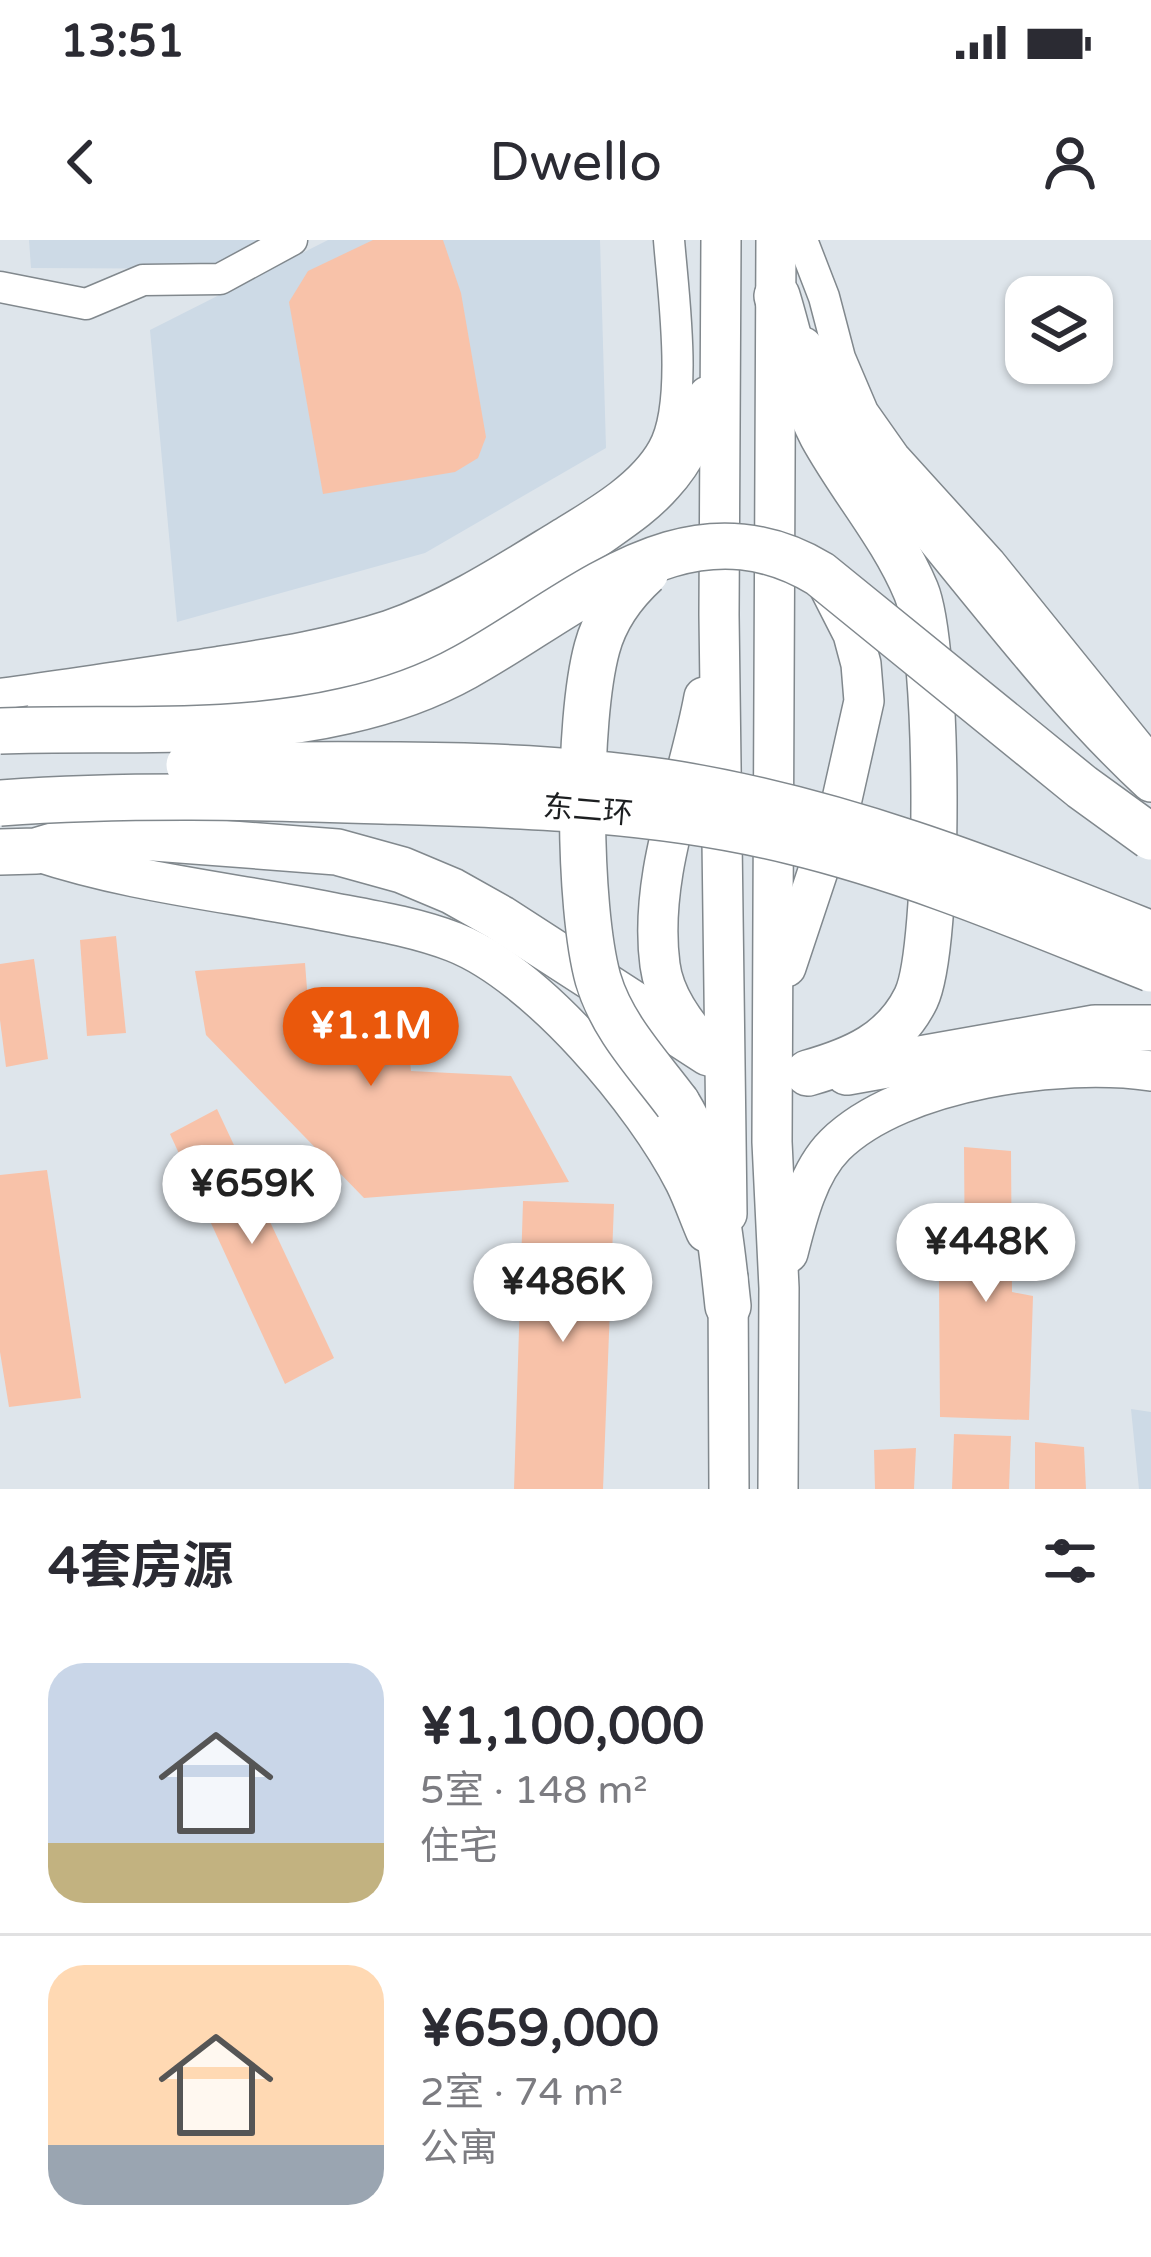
<!DOCTYPE html>
<html lang="zh">
<head>
<meta charset="utf-8">
<style>
	:root { --surface:#fff; --page:#f7f7f7; --text:#2b2b33; --muted:#7c7c81; --line:#e1e1e2; --accent:#ea580c }
	body { margin:0; font-family:"Varela Round","Noto Sans SC",sans-serif; background:var(--page); color:var(--text); height:100vh; display:flex; flex-direction:column; font-size:45px; white-space:nowrap }
	* { box-sizing:border-box; margin:0 }
	p { font-size:39px; color:var(--muted) }
	.icon { flex:none; width:66px; height:66px; fill:none; stroke:currentColor; stroke-width:2; stroke-linecap:round; stroke-linejoin:round }
	.map { position:relative; height:1249px; overflow:hidden }
	.side { display:flex; flex-direction:column; background:var(--surface); flex:1 }
	.side>* { flex:none }
	.buttons { position:absolute; left:1005px; top:36px; display:grid; gap:24px }
	.buttons a { display:grid; place-items:center; width:108px; height:108px; border-radius:24px; background:var(--surface); box-shadow:0 3px 9px #0004; font-size:60px }
	.price { position:absolute; translate:-50% -102px; padding:0 27px; border-radius:42px; background:#fff; color:#222; font-size:39px; line-height:78px; filter:drop-shadow(0 3px 6px #0008) }
	.price::after { content:''; position:absolute; left:50%; top:72px; width:36px; height:27px; margin-left:-18px; background:inherit; clip-path:polygon(0 0,100% 0,50% 100%) }
	.price.on { background:var(--accent); color:#fff }
	ul { padding:0; list-style:none }
	li { display:flex; align-items:center; gap:36px; height:300px; padding:0 48px }
	li+li { border-top:3px solid var(--line) }
	li span { display:grid; place-items:center; flex:none; width:336px; height:240px; border-radius:36px; color:#555 }
	li>.icon { margin-inline-start:auto }
	span .icon { width:144px; height:144px; fill:#fffc; stroke-width:1 }
	li b { font-size:51px }
	h2 { display:flex; justify-content:space-between; align-items:center; height:144px; padding:0 48px; font-size:51px }
	.status { display:flex; justify-content:space-between; align-items:center; height:84px; padding:0 60px; background:var(--surface); direction:ltr }
	.status svg { height:33px; fill:currentColor }
	header { display:flex; justify-content:space-between; align-items:center; height:156px; padding:0 48px; background:var(--surface); font-size:54px; font-weight:600 }
	.map>svg:first-child { display:block }
	.built { fill:#cddae6 }
	.building { fill:#f8c2a9 }
	.lines { fill:none; stroke-linecap:round; stroke-linejoin:round }
	.minor-casing { stroke:#81888d; stroke-width:33 }
	.major-casing { stroke:#81888d; stroke-width:42 }
	.highway-casing { stroke:#81888d; stroke-width:48 }
	.minor { stroke:#fff; stroke-width:30 }
	.major { stroke:#fff; stroke-width:39 }
	.highway { stroke:#fff; stroke-width:45 }
	.highway-bridge-casing { stroke:#81888d; stroke-width:48; stroke-linecap:butt }
	.highway-bridge { stroke:#fff; stroke-width:45 }
	.labels { text-anchor:middle; stroke-width:10; stroke-linejoin:round; paint-order:stroke }
	.street-label { font-size:30px; fill:#1c1e20; stroke:#fff }
</style>
</head>
<body>
<div class="status"><b>13:51</b><svg viewBox="0 0 49 12"><path d="M0 12V9h3v3zM5 12V6h3v6zM10 12V3h3v9zM15 12V0h3v12zM26 1h20v11H26zM47 4h2v5h-2z"/></svg></div>
<header><svg class="icon" aria-label="back" viewBox="0 0 24 24"><path d="M15 5l-7 7 7 7"/></svg>Dwello<svg class="icon" aria-label="person" viewBox="0 0 24 24"><circle cx="12" cy="8" r="4"/><path d="M4 21q1-7 8-7t8 7"/></svg></header>
<div class="map">
<svg width="1151" height="1249" viewBox="0 0 1151 1249">
	<rect width="100%" height="100%" fill="#dee5eb"/>
	<g class="built">
		<polygon points="29,0 275,0 238,29 31,28"/>
		<polygon points="328,0 600,0 606,208 425,313 177,382 150,90"/>
		<polygon points="1131,1169 1151,1172 1151,1249 1139,1249"/>
	</g>
	<g class="building">
		<polygon points="373,0 443,0 461,53 486,197 478,218 455,232 323,254 289,62 308,31"/>
		<polygon points="116,696 126,793 87,796 80,700"/>
		<polygon points="34,719 48,819 6,827 0,780 0,724"/>
		<polygon points="305,723 308,762 404,757 411,831 511,836 569,942 364,958 206,795 195,731"/>
		<polygon points="217,869 334,1118 285,1144 170,894"/>
		<polygon points="964,907 1011,911 1012,1052 1033,1056 1029,1180 940,1177 939,1039 965,1039"/>
		<polygon points="47,930 81,1158 9,1167 0,1112 0,935"/>
		<polygon points="523,961 614,964 603,1249 514,1249"/>
		<polygon points="954,1194 1011,1196 1009,1249 952,1249"/>
		<polygon points="1035,1202 1084,1207 1086,1249 1035,1249"/>
		<polygon points="916,1208 914,1249 875,1249 874,1210"/>
	</g>
	<g class="lines">
		<defs>
			<g id="minor">
				<polyline points="802,0 824,57 840,118 863,172 894,216 990,322 1142,510"/>
				<polyline points="0,47 86,64 143,40 220,39 292,0"/>
				<path d="M 0,454 C 73,444 145,433 218,422 C 275,413 333,404 388,386 C 448,365 504,329 558,296 C 594,274 642,247 663,209 C 689,164 673,52 669,0"/>
			</g>
			<g id="major">
				<polyline points="721,0 719,375 727,974"/>
				<polyline points="776,0 772,902 779,1048 778,1249"/>
				<path d="M 803,107 C 848,192 908,263 968,337 C 1026,408 1084,480 1151,542"/>
				<path d="M 45,475 C 137,459 234,459 325,435 C 422,410 511,360 592,301 C 617,283 643,267 663,244 C 687,218 699,189 708,156"/>
				<path d="M 36,611 C 132,643 231,652 330,672 C 372,680 415,687 454,702 C 538,735 645,863 685,942 C 693,958 699,976 706,992"/>
				<polyline points="786,727 842,559 864,461 861,424 853,394 827,343"/>
				<path d="M 704,806 C 684,783 664,756 660,725 C 648,635 688,544 704,457"/>
				<path d="M 788,1013 C 797,977 808,932 835,905 C 902,839 1062,818 1151,831"/>
				<polyline points="728,1038 729,1249"/>
			</g>
			<g id="highway">
				<path d="M 777,56 C 791,101 800,153 822,195 C 851,248 892,294 916,351 C 939,406 941,706 916,758 C 894,803 854,820 808,833"/>
				<polyline points="0,612 36,611 79,598 154,598 337,612 402,630 452,651 500,678 709,813"/>
				<polyline points="847,832 1095,788 1151,788"/>
				<path d="M 677,863 C 716,926 720,994 728,1066"/>
			</g>
		</defs>
		<use href="#minor" class="minor-casing"/>
		<use href="#major" class="major-casing"/>
		<use href="#highway" class="highway-casing"/>
		<use href="#minor" class="minor"/>
		<use href="#major" class="major"/>
		<use href="#highway" class="highway"/>
		<defs>
			<g id="highway-bridge">
				<path d="M 646,332 C 623,353 605,378 597,408 C 577,482 578,666 598,739 C 612,787 648,824 677,863"/>
				<path d="M 0,491 C 115,487 232,497 345,471 C 386,462 429,447 465,427 C 578,365 687,254 820,334 L 1082,547 L 1151,597"/>
				<path d="M 189,525 C 346,526 508,519 664,542 C 833,568 993,630 1151,694"/>
				<path d="M 0,563 C 128,554 255,557 383,561 C 520,565 656,568 790,601 C 915,631 1032,682 1151,729"/>
			</g>
		</defs>
		<use href="#highway-bridge" class="highway-bridge-casing"/>
		<use href="#highway-bridge" class="highway-bridge"/>
	</g>
	<g class="labels">
		<g class="street-label">
			<text transform="translate(588 570) rotate(5)" y="10">东二环</text>
		</g>
	</g>
</svg>
<div class="buttons">
<a><svg class="icon" aria-label="layers" viewBox="0 0 24 24"><path d="M12 4l9 5-9 5-9-5zM3 14l9 5 9-5"/></svg></a>
</div>
<b class="price on" style="left:371px;top:849px">¥1.1M</b>
<b class="price" style="left:252px;top:1007px">¥659K</b>
<b class="price" style="left:986px;top:1065px">¥448K</b>
<b class="price" style="left:563px;top:1105px">¥486K</b>
</div>
<section class="side">
<h2>4套房源<svg class="icon" aria-label="filters" viewBox="0 0 24 24"><path d="M4 7h16M4 17h16"/><circle cx="9" cy="7" r="2"/><circle cx="15" cy="17" r="2"/></svg></h2>
<ul>
<li><span style="background:linear-gradient(#c9d6e8 75%,#c2b280 0)"><svg class="icon" aria-label="home" viewBox="0 0 24 24"><path d="M3 11l9-7 9 7M6 9v11h12V9"/></svg></span><div><b>¥1,100,000</b><p>5室 · 148 m²</p><p>住宅</p></div></li>
<li><span style="background:linear-gradient(#ffd9b3 75%,#9aa5b1 0)"><svg class="icon" aria-label="home" viewBox="0 0 24 24"><path d="M3 11l9-7 9 7M6 9v11h12V9"/></svg></span><div><b>¥659,000</b><p>2室 · 74 m²</p><p>公寓</p></div></li>
</ul>
</section>
</body>
</html>
